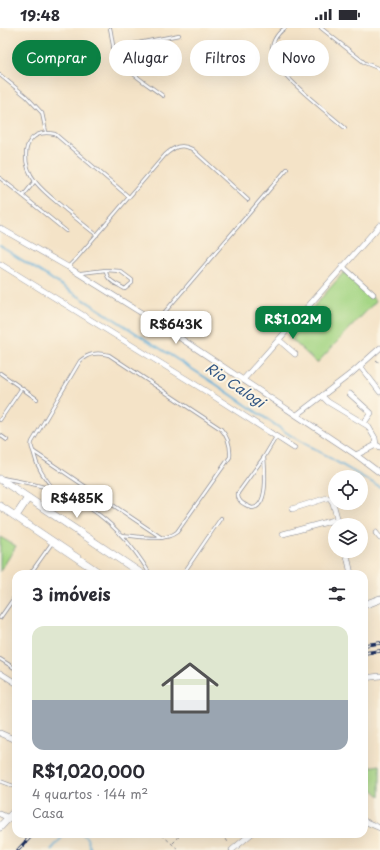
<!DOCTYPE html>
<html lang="pt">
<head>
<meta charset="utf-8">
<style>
	:root { --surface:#fff; --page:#f7f7f7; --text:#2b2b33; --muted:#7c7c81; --accent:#0b8043 }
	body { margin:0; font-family:"Playpen Sans",sans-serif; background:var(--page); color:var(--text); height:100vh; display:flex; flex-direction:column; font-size:15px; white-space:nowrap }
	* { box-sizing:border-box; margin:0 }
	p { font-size:13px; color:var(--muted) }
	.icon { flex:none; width:22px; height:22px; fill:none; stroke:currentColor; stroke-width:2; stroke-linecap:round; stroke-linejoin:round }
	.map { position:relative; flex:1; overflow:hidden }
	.side { position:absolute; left:12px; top:542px; width:356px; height:268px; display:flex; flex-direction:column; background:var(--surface); border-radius:12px; box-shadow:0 4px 16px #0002 }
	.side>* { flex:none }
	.guide { position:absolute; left:12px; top:12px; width:356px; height:36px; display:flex; gap:8px }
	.tools { position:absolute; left:328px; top:442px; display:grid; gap:8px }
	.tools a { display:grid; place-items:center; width:40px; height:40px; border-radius:50%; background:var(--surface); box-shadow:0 4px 16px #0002; font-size:20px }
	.price { position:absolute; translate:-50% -34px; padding:0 9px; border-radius:8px; background:#fff; color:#222; font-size:13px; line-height:26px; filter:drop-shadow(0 1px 2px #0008) }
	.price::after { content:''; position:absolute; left:50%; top:24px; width:12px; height:9px; margin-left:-6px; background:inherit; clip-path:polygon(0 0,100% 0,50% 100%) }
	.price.on { background:var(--accent); color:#fff }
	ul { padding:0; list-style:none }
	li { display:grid; align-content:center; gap:8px; height:212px; padding:0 20px }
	li span { display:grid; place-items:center; height:124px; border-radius:12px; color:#555 }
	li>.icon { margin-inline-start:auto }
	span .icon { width:72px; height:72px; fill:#fffc; stroke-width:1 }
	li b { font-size:17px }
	h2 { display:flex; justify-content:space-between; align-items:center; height:48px; padding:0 20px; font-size:17px }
	.chip { padding:0 14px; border-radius:18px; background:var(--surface); box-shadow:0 4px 16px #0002; font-size:14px; line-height:36px }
	.chip.on { background:var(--accent); color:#fff }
	.status { display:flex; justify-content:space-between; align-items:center; height:28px; padding:0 20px; background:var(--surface); direction:ltr }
	.status svg { height:11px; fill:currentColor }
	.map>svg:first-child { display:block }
	.green { fill:#a5d685; stroke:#608272 }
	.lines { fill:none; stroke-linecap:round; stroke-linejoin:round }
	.stream { stroke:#60add9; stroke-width:2 }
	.service-casing { stroke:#888992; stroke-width:4 }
	.minor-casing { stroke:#888992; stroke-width:6 }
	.secondary-casing { stroke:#888992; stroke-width:8 }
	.path { stroke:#888992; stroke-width:1; stroke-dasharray:3 3; stroke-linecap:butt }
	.service { stroke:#fff; stroke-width:2.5 }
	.minor { stroke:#fff; stroke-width:5 }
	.secondary { stroke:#fff; stroke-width:7 }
	.rail-casing { stroke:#1b2f5e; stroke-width:3.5 }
	.rail { stroke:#fcf5e5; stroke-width:2; stroke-dasharray:6; stroke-linecap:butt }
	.labels { text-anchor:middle; stroke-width:4; stroke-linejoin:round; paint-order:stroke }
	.water-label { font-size:14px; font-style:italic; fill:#305583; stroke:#fcf5e5 }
</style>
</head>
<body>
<div class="status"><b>19:48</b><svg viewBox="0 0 49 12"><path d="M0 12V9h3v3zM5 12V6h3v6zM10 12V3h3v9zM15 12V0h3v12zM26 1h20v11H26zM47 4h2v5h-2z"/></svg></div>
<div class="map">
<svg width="380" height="822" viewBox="0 0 380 822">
	<rect width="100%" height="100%" fill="#fcf5e5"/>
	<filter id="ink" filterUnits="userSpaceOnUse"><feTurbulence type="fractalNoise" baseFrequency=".025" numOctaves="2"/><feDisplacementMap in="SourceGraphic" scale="8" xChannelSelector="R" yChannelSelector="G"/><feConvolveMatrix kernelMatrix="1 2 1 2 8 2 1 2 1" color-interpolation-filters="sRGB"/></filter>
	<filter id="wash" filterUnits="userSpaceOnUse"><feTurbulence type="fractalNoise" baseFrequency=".012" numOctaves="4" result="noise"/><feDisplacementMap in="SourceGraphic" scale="16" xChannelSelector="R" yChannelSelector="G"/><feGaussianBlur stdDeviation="0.9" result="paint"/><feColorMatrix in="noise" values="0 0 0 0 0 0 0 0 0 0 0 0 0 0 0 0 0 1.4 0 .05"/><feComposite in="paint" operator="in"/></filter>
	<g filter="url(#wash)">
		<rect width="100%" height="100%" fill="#f4e3c7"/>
		<g class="green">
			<polygon points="344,244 376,273 317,335 288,308"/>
			<polygon points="0,509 16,518 0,544"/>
			<polygon points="380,737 380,768 364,753 364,740"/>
		</g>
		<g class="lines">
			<g class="stream">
				<polyline points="0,218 217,357 290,407 380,459"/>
				<polyline points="82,806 87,810 91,822"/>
				<polyline points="51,822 65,806"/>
			</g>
		</g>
	</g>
	<g filter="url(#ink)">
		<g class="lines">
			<defs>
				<g id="service">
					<path d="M 110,0 C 112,8 112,17 115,24 C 122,41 149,57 163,68"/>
					<path d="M 285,0 C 276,6 269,18 273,29 C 281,49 327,84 345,100"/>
					<polyline points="321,0 365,35 380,41"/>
					<polyline points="113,20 179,7"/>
					<polyline points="0,47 26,68 42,85 46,104"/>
					<polyline points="0,150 23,168"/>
					<polyline points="35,153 23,168 66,203"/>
					<path d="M 97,207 C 86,199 76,190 66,182 C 49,167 25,152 26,127 C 26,122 27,117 30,113 C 36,104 46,104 55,106 L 129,169"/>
					<path d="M 69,238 L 76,231 L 165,127 C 174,119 181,115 192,121 L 248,172"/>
					<path d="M 81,245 L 106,242 L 120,243 L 132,252 L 132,255 L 125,261 C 117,256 106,253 106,242"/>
					<polyline points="157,293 287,141"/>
					<polyline points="0,345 37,371"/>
					<polyline points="0,392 21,361"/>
					<polyline points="0,407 7,412"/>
					<polyline points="34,424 162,510"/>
					<path d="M 264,429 C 265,441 269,479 252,480 C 244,476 237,474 238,465 L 264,429 L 276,409"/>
					<path d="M 3,450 C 20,454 39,456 56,463 C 97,478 128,509 150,546"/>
					<path d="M 54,462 C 45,450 37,440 34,426 C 33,421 30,419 32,414 L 80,333 C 89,325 97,324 109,327 L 221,401 C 228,409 231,417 230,429 L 177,504 C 163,515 138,508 121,507"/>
					<polyline points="30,546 52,515"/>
					<polyline points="183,546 221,490"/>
					<polyline points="0,590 16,567"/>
					<polyline points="0,631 16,641"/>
					<polyline points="0,753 16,759"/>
				</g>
				<g id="minor">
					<polyline points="0,200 68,239 156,294 356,427 380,445"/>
					<polyline points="0,236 204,362 294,420"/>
					<polyline points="342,238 373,266"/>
					<polyline points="279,312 295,326"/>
					<polyline points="360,338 380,364"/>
					<polyline points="243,352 380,197"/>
					<polyline points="350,366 371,385 364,395"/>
					<polyline points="322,368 328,374 368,398 375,410 376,417"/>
					<polyline points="297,387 353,344 380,320"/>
					<polyline points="356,427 376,417 380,419"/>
					<polyline points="292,481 327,470 330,470 333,475 339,497"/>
					<polyline points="376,505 380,510"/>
					<polyline points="283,506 338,491"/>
					<polyline points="346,523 351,546"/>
					<polyline points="0,645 16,655"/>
					<polyline points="364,650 380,648"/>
					<polyline points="0,705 16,712"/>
					<polyline points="0,786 9,790"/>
					<polyline points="364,793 380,800"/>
					<polyline points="232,822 251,806"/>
				</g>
				<g id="secondary">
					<polyline points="0,451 142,546"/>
					<polyline points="0,478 101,546"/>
					<polyline points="16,488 28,470"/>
					<polyline points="364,577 380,571"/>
					<polyline points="0,799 16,782"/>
				</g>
			</defs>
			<use href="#service" class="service-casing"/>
			<use href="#minor" class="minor-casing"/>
			<use href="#secondary" class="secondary-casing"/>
			<g class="path">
				<polyline points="376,332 380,335"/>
				<polyline points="223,806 229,816"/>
				<polyline points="162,807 179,822"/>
				<polyline points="173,815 178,810 179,806"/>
			</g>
			<use href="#service" class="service"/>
			<use href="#minor" class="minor"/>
			<use href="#secondary" class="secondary"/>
			<defs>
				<g id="rail">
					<polyline points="364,617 380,615"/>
					<polyline points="364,625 380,623"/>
					<polyline points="18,822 33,806"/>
				</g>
			</defs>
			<use href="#rail" class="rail-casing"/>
			<use href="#rail" class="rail"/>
		</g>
	</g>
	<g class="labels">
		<g class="water-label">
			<text transform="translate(235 357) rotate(34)" y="5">Rio Calogi</text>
		</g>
	</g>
</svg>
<div class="tools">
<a><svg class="icon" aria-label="locate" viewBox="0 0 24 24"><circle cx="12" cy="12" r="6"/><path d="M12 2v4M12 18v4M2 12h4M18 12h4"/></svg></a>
<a><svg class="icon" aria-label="layers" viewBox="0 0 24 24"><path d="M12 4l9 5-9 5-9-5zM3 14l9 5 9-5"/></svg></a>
</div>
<b class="price on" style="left:293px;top:312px">R$1.02M</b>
<b class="price" style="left:176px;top:317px">R$643K</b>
<b class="price" style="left:77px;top:491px">R$485K</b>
<div class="guide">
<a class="chip on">Comprar</a>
<a class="chip">Alugar</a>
<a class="chip">Filtros</a>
<a class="chip">Novo</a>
</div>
<section class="side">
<h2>3 imóveis<svg class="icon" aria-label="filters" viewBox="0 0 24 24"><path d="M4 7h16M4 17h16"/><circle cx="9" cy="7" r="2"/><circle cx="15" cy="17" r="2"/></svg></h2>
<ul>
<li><span style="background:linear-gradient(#dfe7d0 60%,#9aa5b1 0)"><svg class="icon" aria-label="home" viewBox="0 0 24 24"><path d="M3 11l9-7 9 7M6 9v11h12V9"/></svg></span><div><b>R$1,020,000</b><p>4 quartos · 144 m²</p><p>Casa</p></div></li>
</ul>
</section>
</div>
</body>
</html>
